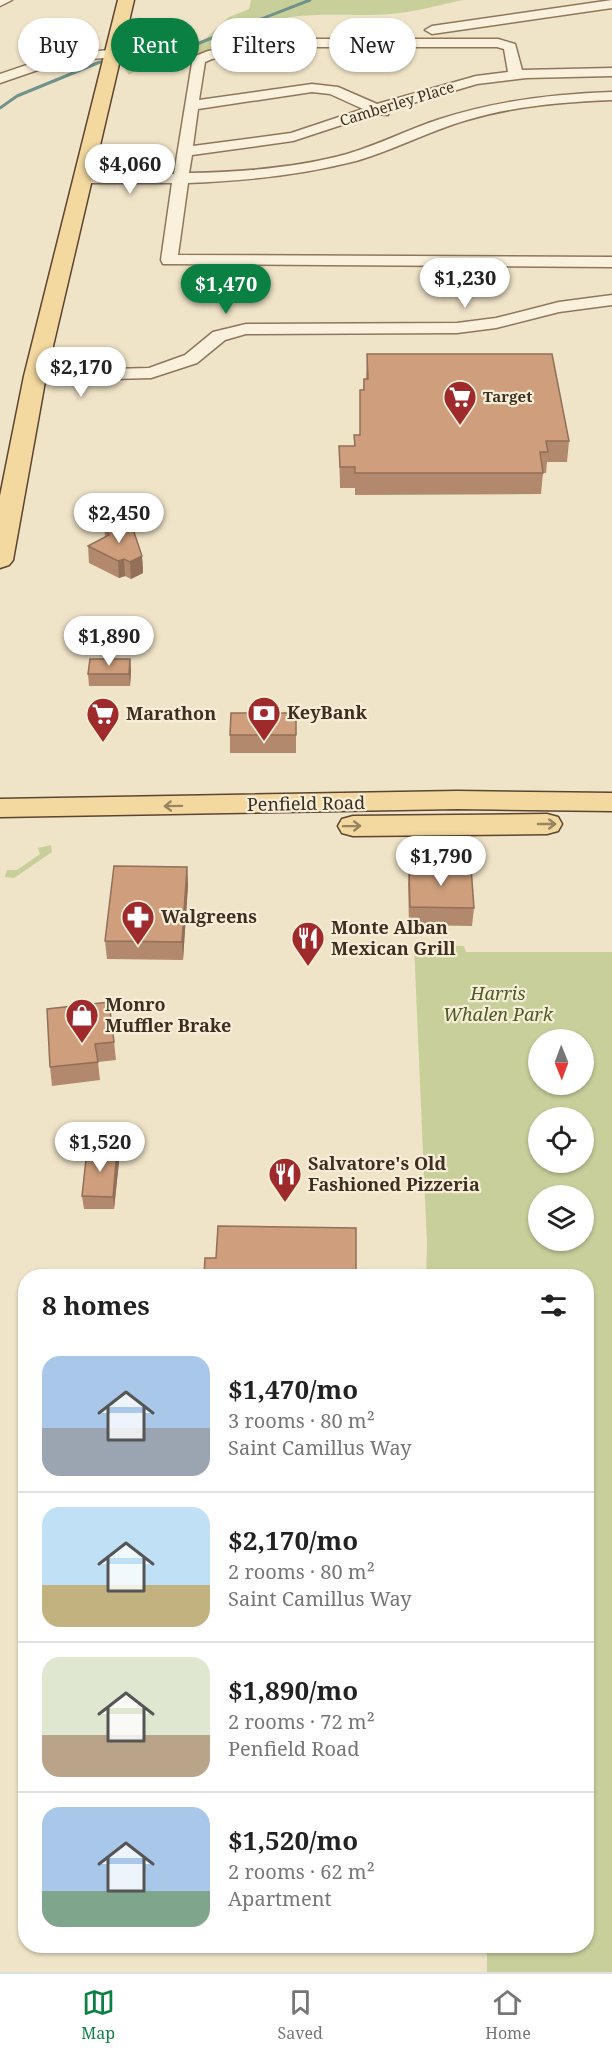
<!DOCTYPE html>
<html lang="en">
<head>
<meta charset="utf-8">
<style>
	:root { --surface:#fff; --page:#f2f2f2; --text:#222; --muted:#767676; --line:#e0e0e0; --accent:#0b8043 }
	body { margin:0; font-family:"Noto Serif",serif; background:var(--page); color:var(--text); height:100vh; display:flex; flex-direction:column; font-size:22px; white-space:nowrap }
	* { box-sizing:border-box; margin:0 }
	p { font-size:20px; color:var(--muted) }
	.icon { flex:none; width:33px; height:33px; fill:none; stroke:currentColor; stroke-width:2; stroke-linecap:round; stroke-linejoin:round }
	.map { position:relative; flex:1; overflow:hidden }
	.details { position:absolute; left:18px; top:1269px; width:576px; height:684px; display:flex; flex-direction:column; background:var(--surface); border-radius:24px; box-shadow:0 2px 4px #0004 }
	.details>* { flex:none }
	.top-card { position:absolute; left:18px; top:18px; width:576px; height:54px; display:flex; gap:12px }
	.needle { width:39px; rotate:179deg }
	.fabs { position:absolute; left:528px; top:1029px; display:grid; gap:12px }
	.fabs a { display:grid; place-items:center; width:66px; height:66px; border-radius:50%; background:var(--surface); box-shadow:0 2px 4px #0004; font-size:30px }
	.price { position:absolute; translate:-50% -51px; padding:0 14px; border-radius:21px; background:#fff; color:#222; font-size:20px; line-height:39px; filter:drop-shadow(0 2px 3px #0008) }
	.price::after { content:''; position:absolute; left:50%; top:36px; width:18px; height:14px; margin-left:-9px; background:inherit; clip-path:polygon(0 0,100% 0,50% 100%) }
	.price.selected { background:var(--accent); color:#fff }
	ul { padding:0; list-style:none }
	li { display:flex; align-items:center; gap:18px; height:150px; padding:0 24px }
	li+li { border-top:2px solid var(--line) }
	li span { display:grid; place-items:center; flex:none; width:168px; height:120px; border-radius:18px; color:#555 }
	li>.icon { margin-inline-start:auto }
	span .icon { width:72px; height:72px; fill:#fffc; stroke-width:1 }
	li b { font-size:26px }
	h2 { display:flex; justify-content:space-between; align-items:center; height:72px; padding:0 24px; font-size:26px }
	.tag { padding:0 21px; border-radius:27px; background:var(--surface); box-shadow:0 2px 4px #0004; font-size:21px; line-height:54px }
	.tag.selected { background:var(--accent); color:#fff }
	.dock { display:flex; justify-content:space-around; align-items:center; height:84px; border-top:2px solid var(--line); background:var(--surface); font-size:16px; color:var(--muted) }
	.dock a { display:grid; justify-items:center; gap:3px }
	.dock .selected { color:var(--accent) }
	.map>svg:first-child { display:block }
	.green { fill:#c9cf9b; fill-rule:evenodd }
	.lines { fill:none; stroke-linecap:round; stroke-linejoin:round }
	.stream { stroke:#6f938a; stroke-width:3 }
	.minor-casing { stroke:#8d765c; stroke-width:3 }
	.major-casing { stroke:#5b4430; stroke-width:3 }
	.minor { fill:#faf1dc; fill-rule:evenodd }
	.major { fill:#f3d9a0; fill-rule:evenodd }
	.wall { fill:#b2896c }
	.shaded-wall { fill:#916f58 }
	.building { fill:#cf9f7d; stroke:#916f58; stroke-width:1.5 }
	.oneway { stroke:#988460 }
	.labels { text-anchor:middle; stroke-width:4.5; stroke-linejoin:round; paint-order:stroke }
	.far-street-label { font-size:15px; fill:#3d2e20; stroke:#f7eed8 }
	.far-poi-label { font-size:15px; font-weight:bold; fill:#3d2e20; stroke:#f7eed8; text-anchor:start }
	.poi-label { font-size:18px; font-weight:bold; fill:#3d2e20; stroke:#f7eed8; text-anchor:start }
	.street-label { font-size:18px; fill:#3d2e20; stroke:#f7eed8 }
	.park-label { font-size:18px; font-style:italic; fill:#4d5a26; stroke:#f7eed8 }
</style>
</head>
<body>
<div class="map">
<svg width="612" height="1972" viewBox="0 0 612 1972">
	<rect width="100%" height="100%" fill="#f0e4c8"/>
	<g class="green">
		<path d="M 251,0 L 463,0 C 439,5 415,12 391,14 C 343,18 291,7 246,31 L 282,39 L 252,41 L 225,50 L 162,57 L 145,64 L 129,75 L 125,69 L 127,62 L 157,52 L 196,47 L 229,17 L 249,9 Z"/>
		<polygon points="51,845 52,852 14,878 5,877 7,870 17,870 40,854 38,848"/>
		<path d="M 414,945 L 464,946 L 466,952 L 612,952 L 612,1972 L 487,1972 L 487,1946 L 586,1946 L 586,1276 L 426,1276 L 427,1245 ZM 538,1040 L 584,1040 L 584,1084 L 538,1084 ZM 538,1118 L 584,1118 L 584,1162 L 538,1162 ZM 538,1196 L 584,1196 L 584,1240 L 538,1240 Z"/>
	</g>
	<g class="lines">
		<g class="stream">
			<polyline points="124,59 189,47 310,0"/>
			<polyline points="0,108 17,96 100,62"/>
		</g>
		<defs>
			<g id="minor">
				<polygon points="0,0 12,0 0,6"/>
				<polygon points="612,0 612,8 432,34 425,30 432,26"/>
				<path d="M 281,39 L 498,39 L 515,44 L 522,70 L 612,68 L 612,76 L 526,78 L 477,84 L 389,110 L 388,115 L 375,114 L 293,141 L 192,155 L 189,173 C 242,172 296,168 347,154 C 378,145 407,130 437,120 C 494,101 552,94 612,92 L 612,100 C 563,102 514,106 467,120 C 429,131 394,150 356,161 C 301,175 245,181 188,183 L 178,255 L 612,257 L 612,267 L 163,264 L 161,260 L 172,183 L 82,183 L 74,178 L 82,173 L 174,174 L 193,57 L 208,51 ZM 281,47 L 497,47 L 504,49 L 508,72 L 476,76 L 377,104 L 338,87 L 312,84 L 199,100 L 205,62 L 212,59 ZM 312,92 L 330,94 L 363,109 L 291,133 L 193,146 L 198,109 Z"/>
				<polygon points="113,50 120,54 118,57 64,61 0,83 0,74 62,53"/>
				<polygon points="612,295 612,305 559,312 496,328 457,333 246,334 225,340 197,363 151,378 35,381 26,376 35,371 149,368 185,355 213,332 246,324 457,323 496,318 559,302"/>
			</g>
			<g id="major">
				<polygon points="118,0 134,0 46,376 13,560 9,565 0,568 0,496 24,376"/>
				<polygon points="457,791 612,793 612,811 457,809 0,817 0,799"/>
				<polygon points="547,814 558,817 562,824 558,831 547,834 353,836 342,833 338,826 342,819 353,816"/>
			</g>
		</defs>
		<use href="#minor" class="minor-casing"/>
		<use href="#major" class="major-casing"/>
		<use href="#minor" class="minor"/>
		<use href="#major" class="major"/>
	</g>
	<g class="wall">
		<polygon points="367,354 569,441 567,462 547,462 546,473 543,473 541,494 355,495 355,488 340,488 339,446 354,446 354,435 360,435 364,379 366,379"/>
		<polygon points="104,524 142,556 143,573 131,579 125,576 119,578 89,563 88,546 105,537"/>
		<polygon points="130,659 131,671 130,686 89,686 88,674"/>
		<polygon points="268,713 296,713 296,753 230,753 230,735"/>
		<polygon points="409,866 474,908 472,926 409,925 408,884"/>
		<polygon points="187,867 188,885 183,960 107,959 105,941"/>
		<polygon points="47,1009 114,1042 116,1060 98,1062 100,1080 52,1086 50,1067"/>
		<polygon points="117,1150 119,1162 114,1209 84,1209 82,1196"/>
	</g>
	<g class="shaded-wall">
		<polygon points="142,556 143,573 131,579 130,562"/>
		<polygon points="124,559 125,576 119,578 118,561"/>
		<polygon points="130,659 131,671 130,686 129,674"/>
		<polygon points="187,867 188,885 183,960 182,942"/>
		<polygon points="117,1150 119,1162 114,1209 113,1197"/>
	</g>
	<g class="building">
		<polygon points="367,354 552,354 569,441 546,441 548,452 540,452 543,473 355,473 355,467 340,467 339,446 355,446 354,435 360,435 360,390 364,390 364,379 368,379"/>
		<polygon points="117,523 134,532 142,556 130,562 124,559 118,561 88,546 109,535 104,524"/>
		<polygon points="90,659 130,659 129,674 88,674"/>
		<polygon points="252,703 268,703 267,713 296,713 296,735 230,735 231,713 252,713"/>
		<polygon points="114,866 187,867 182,942 105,941"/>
		<polygon points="409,866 471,867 474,908 410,907"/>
		<polygon points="109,1002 114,1042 95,1044 98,1062 50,1067 47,1009"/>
		<polygon points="87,1150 117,1150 113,1197 82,1196"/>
		<polygon points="218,1226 356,1228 356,1276 204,1276 205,1258 216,1258"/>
	</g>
	<defs><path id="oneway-shaft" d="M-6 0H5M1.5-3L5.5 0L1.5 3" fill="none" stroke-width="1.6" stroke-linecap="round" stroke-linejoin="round" transform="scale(1.5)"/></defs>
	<g class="oneway">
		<use href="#oneway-shaft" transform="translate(173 806) rotate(179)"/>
		<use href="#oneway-shaft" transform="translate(547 824)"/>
		<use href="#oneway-shaft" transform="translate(352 826) rotate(-1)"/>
	</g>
	<defs>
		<symbol id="supermarket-pin" viewBox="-11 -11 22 30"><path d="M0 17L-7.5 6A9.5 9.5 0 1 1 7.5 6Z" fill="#9e2a2b" stroke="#f7eed8"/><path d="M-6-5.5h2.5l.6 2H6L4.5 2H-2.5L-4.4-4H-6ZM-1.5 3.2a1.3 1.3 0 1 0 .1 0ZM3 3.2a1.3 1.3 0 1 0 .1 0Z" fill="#fff"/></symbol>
		<symbol id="bank-pin" viewBox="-11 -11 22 30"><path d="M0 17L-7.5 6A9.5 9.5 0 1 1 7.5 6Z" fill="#9e2a2b" stroke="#f7eed8"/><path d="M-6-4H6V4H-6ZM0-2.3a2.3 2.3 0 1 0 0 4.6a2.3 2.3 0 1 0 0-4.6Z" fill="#fff"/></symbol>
		<symbol id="pharmacy-pin" viewBox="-11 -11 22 30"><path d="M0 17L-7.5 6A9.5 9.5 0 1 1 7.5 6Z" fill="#9e2a2b" stroke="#f7eed8"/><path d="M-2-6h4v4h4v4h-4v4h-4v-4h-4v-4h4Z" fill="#fff"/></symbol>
		<symbol id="restaurant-pin" viewBox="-11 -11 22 30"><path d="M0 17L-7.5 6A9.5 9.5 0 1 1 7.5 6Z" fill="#9e2a2b" stroke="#f7eed8"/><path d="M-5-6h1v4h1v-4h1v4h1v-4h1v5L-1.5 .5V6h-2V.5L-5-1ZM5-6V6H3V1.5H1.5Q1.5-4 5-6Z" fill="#fff"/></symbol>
		<symbol id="shop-pin" viewBox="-11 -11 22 30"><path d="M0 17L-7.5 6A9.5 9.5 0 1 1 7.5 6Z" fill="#9e2a2b" stroke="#f7eed8"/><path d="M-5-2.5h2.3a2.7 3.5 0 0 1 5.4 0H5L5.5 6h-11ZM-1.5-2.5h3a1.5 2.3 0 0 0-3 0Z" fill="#fff"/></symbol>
	</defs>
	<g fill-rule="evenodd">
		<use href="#supermarket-pin" x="441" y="378" width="38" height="52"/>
		<use href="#bank-pin" x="245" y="694" width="38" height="52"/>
		<use href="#supermarket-pin" x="84" y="695" width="38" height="52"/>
		<use href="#pharmacy-pin" x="119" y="898" width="38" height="52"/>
		<use href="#restaurant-pin" x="289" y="919" width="38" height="52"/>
		<use href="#shop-pin" x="63" y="996" width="38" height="52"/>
		<use href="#restaurant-pin" x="266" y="1155" width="38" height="52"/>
	</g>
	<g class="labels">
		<g class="far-street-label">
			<text transform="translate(397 104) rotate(-17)" y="5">Camberley Place</text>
		</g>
		<g class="far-poi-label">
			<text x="483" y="402">Target</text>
		</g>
		<g class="poi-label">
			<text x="287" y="719">KeyBank</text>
			<text x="126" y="720">Marathon</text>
			<text x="161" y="923">Walgreens</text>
			<text x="331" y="934">Monte Alban<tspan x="331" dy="21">Mexican Grill</tspan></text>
			<text x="105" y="1011">Monro<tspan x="105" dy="21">Muffler Brake</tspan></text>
			<text x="308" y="1170">Salvatore's Old<tspan x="308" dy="21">Fashioned Pizzeria</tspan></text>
		</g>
		<g class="street-label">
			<text transform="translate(306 804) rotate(-1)" y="6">Penfield Road</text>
		</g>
		<g class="park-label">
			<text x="498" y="1000">Harris<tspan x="498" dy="21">Whalen Park</tspan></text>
		</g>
	</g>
</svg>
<div class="fabs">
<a><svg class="needle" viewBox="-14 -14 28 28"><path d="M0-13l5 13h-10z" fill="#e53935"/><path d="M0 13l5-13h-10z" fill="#767676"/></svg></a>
<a><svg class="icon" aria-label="locate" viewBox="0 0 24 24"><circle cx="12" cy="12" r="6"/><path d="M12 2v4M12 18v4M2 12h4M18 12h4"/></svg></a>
<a><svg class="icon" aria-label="layers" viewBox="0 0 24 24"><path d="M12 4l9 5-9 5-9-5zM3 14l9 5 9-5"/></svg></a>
</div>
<b class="price" style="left:130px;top:195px">$4,060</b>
<b class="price" style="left:465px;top:309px">$1,230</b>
<b class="price selected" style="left:226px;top:315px">$1,470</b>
<b class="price" style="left:81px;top:398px">$2,170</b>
<b class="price" style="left:119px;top:544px">$2,450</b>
<b class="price" style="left:109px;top:667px">$1,890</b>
<b class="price" style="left:441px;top:887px">$1,790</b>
<b class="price" style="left:100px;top:1173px">$1,520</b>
<div class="top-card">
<a class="tag">Buy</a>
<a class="tag selected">Rent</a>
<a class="tag">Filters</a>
<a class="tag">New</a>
</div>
<section class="details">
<h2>8 homes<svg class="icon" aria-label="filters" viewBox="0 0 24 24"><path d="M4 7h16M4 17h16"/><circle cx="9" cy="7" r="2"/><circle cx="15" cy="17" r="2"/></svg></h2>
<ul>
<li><span style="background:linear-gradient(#a9c7e8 60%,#9aa5b1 0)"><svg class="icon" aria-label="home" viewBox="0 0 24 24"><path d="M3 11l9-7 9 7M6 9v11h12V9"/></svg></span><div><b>$1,470/mo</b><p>3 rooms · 80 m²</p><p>Saint Camillus Way</p></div></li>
<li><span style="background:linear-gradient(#bfe0f5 65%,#c2b280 0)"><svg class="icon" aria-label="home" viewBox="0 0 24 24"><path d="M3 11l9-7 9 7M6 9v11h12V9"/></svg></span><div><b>$2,170/mo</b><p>2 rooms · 80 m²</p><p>Saint Camillus Way</p></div></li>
<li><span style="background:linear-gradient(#dfe7d0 65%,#b9a48a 0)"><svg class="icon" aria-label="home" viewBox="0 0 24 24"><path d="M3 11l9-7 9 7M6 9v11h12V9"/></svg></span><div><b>$1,890/mo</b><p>2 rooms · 72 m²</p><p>Penfield Road</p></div></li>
<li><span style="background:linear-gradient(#a9c7e8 70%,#7fa58c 0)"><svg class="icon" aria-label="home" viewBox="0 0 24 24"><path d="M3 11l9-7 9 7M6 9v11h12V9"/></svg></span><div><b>$1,520/mo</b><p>2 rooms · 62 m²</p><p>Apartment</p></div></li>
</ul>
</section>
</div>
<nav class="dock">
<a class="selected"><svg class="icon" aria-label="map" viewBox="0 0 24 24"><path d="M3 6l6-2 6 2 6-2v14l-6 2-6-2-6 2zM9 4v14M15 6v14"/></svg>Map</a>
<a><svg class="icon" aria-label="saved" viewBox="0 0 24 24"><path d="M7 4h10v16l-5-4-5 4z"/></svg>Saved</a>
<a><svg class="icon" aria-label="home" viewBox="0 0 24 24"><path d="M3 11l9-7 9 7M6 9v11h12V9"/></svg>Home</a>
</nav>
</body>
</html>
